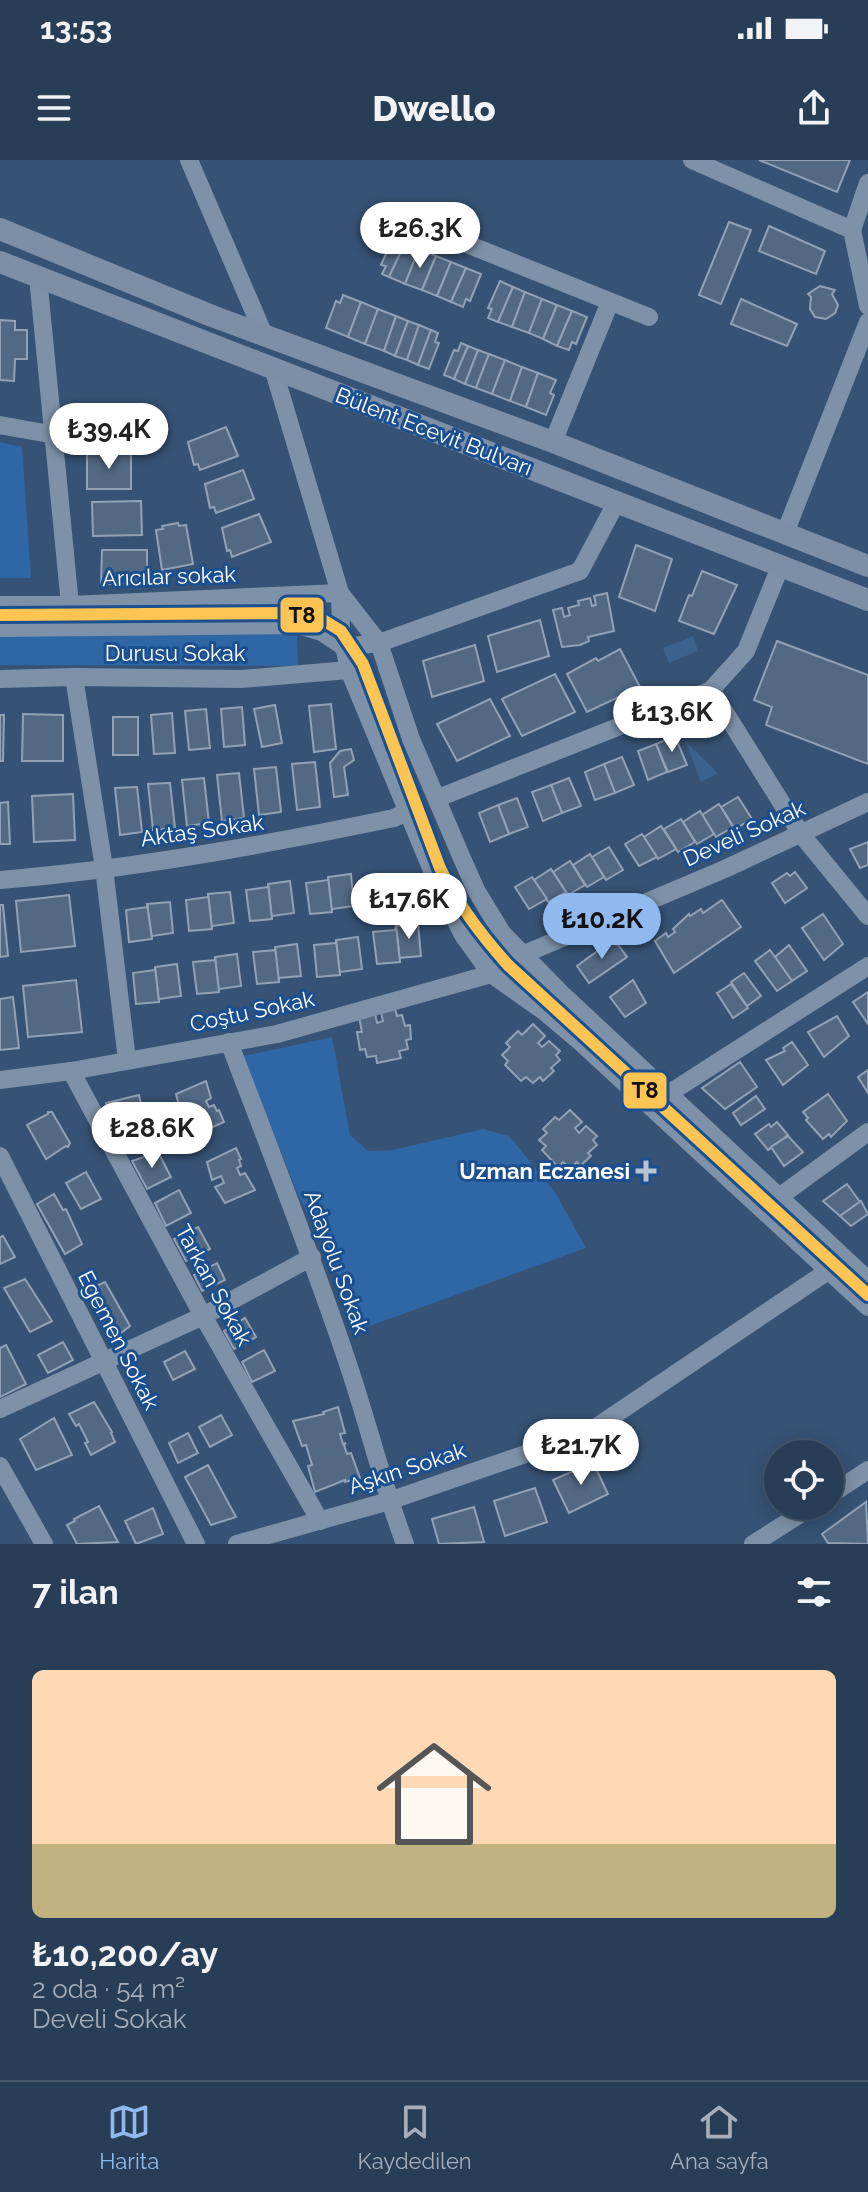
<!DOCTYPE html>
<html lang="tr">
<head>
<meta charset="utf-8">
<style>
	:root { --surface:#283e57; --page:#30455d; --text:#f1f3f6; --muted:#a5aeba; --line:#44576d; --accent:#90b9f0 }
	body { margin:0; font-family:Raleway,sans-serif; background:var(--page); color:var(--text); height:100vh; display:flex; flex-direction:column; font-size:30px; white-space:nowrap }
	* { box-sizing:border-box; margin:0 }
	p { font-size:26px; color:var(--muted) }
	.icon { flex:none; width:44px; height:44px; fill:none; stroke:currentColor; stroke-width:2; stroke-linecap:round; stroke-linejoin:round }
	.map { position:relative; height:1384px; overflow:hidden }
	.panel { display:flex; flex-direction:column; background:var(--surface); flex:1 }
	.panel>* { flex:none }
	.tools { position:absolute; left:764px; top:1280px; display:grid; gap:16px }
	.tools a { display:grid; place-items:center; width:80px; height:80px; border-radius:50%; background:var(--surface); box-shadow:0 4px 20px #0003,0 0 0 2px var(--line); font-size:40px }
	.price { position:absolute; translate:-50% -68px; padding:0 18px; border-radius:28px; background:#fff; color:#222; font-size:26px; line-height:52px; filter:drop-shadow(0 2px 4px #0008) }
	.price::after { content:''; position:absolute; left:50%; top:48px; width:24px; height:18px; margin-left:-12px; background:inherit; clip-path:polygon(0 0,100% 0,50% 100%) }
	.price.current { background:var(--accent); color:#111 }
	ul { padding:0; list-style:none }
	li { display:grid; align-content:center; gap:16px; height:424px; padding:0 32px }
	li span { display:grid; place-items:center; height:248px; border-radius:12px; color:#555 }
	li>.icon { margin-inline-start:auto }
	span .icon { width:144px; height:144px; fill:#fffc; stroke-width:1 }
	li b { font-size:34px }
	h2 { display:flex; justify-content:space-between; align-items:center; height:96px; padding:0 32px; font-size:34px }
	.status { display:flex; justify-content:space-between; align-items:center; height:56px; padding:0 40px; background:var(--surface); direction:ltr }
	.status svg { height:22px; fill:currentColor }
	header { display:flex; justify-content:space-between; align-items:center; height:104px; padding:0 32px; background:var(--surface); font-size:36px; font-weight:800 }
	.dock { display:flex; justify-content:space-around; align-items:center; height:112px; border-top:2px solid var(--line); background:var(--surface); font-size:22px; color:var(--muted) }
	.dock a { display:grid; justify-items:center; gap:4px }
	.dock .current { color:var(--accent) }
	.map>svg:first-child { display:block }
	.green { fill:#2f66a5 }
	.water { fill:#3b618d }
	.building { fill:#526984; stroke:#92a2b6; stroke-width:2 }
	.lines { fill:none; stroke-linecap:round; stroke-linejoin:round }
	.minor { stroke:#7d92a8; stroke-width:18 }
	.major { stroke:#7d8ea7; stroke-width:22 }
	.tram-1-casing { stroke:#1b4f8f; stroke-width:18 }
	.tram-1 { stroke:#fcc553; stroke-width:12 }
	.poi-dot { fill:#b9c2ce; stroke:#1b4f8f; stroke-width:3 }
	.labels { text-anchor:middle; stroke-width:6; stroke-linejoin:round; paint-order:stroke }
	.street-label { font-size:22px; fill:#fff; stroke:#1b4f8f }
	.poi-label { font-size:22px; font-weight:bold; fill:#fff; stroke:#1b4f8f; text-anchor:end }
	.line-badge { stroke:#1b4f8f; stroke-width:3 }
	.pale-badge-label { font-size:22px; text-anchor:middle; font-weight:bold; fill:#111 }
</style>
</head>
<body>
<div class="status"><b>13:53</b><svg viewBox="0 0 49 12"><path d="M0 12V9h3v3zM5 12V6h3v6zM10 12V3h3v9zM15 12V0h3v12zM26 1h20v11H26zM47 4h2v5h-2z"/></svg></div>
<header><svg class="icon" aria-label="menu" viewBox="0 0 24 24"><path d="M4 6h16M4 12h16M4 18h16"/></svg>Dwello<svg class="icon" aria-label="share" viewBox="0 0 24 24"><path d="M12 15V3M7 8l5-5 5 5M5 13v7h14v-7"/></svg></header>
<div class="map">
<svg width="868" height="1384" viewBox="0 0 868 1384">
	<rect width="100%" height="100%" fill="#365274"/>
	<g class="green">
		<polygon points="0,282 22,287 31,418 0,418"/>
		<polygon points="0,472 297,474 298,506 0,505"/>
		<polygon points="332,877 350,975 368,991 393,990 483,969 509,976 555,1032 586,1088 364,1168 299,1037 243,896"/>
	</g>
	<g class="water">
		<polygon points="693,476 698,491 669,503 663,488"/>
		<polygon points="686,582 718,613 701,622"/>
	</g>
	<g class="building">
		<polygon points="759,0 850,0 837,32"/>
		<polygon points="729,62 751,70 721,144 699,135"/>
		<polygon points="769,66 825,91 816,114 759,91"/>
		<polygon points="393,78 405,83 389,117 382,114 386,106 381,105"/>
		<polygon points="405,83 419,89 405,124 389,117"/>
		<polygon points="419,89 436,96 422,130 405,124"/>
		<polygon points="436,96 451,102 437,136 422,130"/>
		<polygon points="451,102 466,108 451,142 437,136"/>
		<polygon points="466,108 481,114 470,141 466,139 463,147 451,142"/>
		<polygon points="500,121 513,127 498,162 488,158 492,149 488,148"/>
		<polygon points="820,126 835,130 832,134 838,145 835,153 826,159 815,157 810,149 811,137 808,134"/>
		<polygon points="513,127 525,132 512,167 498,162"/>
		<polygon points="525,132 542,139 529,173 512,167"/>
		<polygon points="343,135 361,142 348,177 326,168 336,141 340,143"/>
		<polygon points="542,139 557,145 543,179 529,173"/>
		<polygon points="741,139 797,164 787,186 731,164"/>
		<polygon points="361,142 378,149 365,184 348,177"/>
		<polygon points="557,145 572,151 557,186 543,179"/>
		<polygon points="378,149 396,156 384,191 365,184"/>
		<polygon points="572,151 587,157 576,184 572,182 569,190 557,186"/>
		<polygon points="396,156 408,161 395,196 384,191"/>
		<polygon points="0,160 15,161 15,170 27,170 27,199 15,199 14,221 0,220"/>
		<polygon points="408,161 419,165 407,200 395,196"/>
		<polygon points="419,165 431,170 418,205 407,200"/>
		<polygon points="431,170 438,173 435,182 439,183 429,209 418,205"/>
		<polygon points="461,183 468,186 454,219 444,215 454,190 458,191"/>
		<polygon points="468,186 478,190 465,224 454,219"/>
		<polygon points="478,190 489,194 476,228 465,224"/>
		<polygon points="489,194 505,200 492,234 476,228"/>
		<polygon points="505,200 522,207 510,241 492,234"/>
		<polygon points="522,207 538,213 526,247 510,241"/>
		<polygon points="538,213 556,220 550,233 554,235 546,255 526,247"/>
		<polygon points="126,250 126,283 84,284 84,251"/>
		<polygon points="226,267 238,296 200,310 198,304 194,305 188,282"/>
		<rect x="87" y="293" width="44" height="36"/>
		<polygon points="243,310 254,339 216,353 214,347 210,348 205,324"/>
		<polygon points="141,341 142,375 93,376 92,342"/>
		<polygon points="259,354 271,382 232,397 230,390 227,391 222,368"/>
		<polygon points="178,363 179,366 186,365 193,404 162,410 156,370 163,369 162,366"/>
		<polygon points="636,385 672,399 655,451 619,437"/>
		<polygon points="102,390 147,390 147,424 101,424"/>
		<polygon points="702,411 737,425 714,474 679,461 689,435 692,436"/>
		<polygon points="607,433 614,471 588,477 589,481 580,485 562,487 553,450 562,448 564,457 570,455 568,448 579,445 578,441 590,438 592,446 596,445 594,436"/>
		<polygon points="540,460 549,496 497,512 488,476"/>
		<polygon points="777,481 868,515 868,604 766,565 772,547 754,540"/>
		<polygon points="475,485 484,521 432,537 423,501"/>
		<polygon points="620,489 640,527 587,552 567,514 596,498 598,501"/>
		<polygon points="555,514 575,552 522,576 502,539"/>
		<polygon points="490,539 510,576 457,601 437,564"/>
		<polygon points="331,544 336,589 314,592 309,546"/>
		<polygon points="275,545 282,583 262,587 254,549"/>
		<polygon points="242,547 245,585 224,587 221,549"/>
		<polygon points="206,549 210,588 189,590 185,551"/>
		<polygon points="172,553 175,593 154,594 151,555"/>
		<polygon points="23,554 63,555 63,601 22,601"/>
		<polygon points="0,555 4,555 3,601 0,601"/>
		<rect x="113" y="557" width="25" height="38"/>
		<polygon points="675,576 687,605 668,612 656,584"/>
		<polygon points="656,584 667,612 648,620 638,591"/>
		<polygon points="351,589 354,600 344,607 348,635 334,637 330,603 340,591"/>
		<polygon points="622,597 634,625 615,633 604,604"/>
		<polygon points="315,602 320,647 297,650 292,604"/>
		<polygon points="604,604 615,633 595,640 585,612"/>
		<polygon points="276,607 281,652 259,655 254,609"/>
		<polygon points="239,613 244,658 222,661 217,615"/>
		<polygon points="204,618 209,663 187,666 182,620"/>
		<polygon points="569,618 581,646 562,653 551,625"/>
		<polygon points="170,623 175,668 153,670 148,624"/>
		<polygon points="551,625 562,653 543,661 532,632"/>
		<polygon points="137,627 142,672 120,675 115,628"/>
		<polygon points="73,634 75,680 34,682 32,636"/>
		<polygon points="738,637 752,659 735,669 721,647"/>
		<polygon points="517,638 528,667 509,674 498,645"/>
		<polygon points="8,642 10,684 0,684 0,643"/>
		<polygon points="719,644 733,667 716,677 702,655"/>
		<polygon points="498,645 509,674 490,682 479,653"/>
		<polygon points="700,651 714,674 697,684 683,662"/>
		<polygon points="681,659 695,682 678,692 664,669"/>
		<polygon points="661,666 676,689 658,699 644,677"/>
		<polygon points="642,674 657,697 639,706 625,684"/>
		<polygon points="868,682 868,705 860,708 850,689"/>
		<polygon points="609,687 623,710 606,720 592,697"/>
		<polygon points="590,694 604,717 587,727 573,705"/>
		<polygon points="570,701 585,725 568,735 553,712"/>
		<polygon points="551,709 566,732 548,742 534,720"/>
		<polygon points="795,712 807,728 785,743 772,723 787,713 790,716"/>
		<polygon points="351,714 354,746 332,749 332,752 328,717"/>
		<polygon points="328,717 332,752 310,754 306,723 328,720"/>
		<polygon points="532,717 547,739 529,749 515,727"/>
		<polygon points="290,721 294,753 272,756 272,759 268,724"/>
		<polygon points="268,724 272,759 250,761 246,730 268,727"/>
		<polygon points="230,732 234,763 212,766 212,769 208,734"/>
		<polygon points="208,734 212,769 189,771 186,740 208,737"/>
		<polygon points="69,735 75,786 21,792 16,741"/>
		<polygon points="407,735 408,744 381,747 380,738"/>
		<polygon points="722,740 741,767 674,813 655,781 666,773 668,777 675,772 673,769 689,754 690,756 701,749 703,753"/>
		<polygon points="170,742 173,773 152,776 152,779 147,744"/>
		<polygon points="147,744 152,779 129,782 126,750 148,747"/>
		<polygon points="0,745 3,745 8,796 0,797"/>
		<polygon points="823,754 843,784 824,800 802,768"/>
		<polygon points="418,764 421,796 399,798 400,802 396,766"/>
		<polygon points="396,766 400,802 377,804 373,772 395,770"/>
		<polygon points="358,777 362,809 340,812 340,815 336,780"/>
		<polygon points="614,779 627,797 589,823 577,806"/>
		<polygon points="336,780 340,815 317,817 314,785 336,783"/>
		<polygon points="297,784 301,816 279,818 279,822 275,787"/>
		<polygon points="789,785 807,811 792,821 775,797"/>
		<polygon points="275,787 279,822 257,824 253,792 275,790"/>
		<polygon points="770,790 792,821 777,831 755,801"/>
		<polygon points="237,794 241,826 219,829 219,832 215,797"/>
		<polygon points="215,797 219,832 197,834 193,802 215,800"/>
		<polygon points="177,804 181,836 159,839 159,842 155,807"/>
		<polygon points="155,807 159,842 136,844 133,813 155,810"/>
		<polygon points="744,813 761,836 747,846 731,822"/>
		<polygon points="76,820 82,872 28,877 23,826"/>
		<polygon points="633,820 646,843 625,857 610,837"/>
		<polygon points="731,824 748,848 733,858 717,833"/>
		<polygon points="868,832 868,864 853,842"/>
		<polygon points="13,837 19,888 0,890 0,839"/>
		<polygon points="395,849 397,856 402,855 405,866 410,865 411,879 406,880 408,889 399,891 401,898 377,903 376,896 367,897 365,889 360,890 357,872 362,872 359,857 375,853 377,863 383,861 381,852"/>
		<polygon points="837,856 849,876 824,897 808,872"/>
		<polygon points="533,864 545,876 538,883 542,887 549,881 560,891 556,895 560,900 551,908 554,911 543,921 540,917 533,923 526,917 521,921 505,905 508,901 502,895 510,887 506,883 518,871 522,875"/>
		<polygon points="792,882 808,905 783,925 766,900 785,891 783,888"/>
		<polygon points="740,902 757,927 725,949 702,928"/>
		<polygon points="868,910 868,933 858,917"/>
		<polygon points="206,921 211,938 206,941 209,947 214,945 217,951 219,950 224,962 195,975 184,959 193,955 191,949 181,953 176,934"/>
		<polygon points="828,934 847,961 831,977 829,974 823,979 806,960 808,958 803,952"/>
		<polygon points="139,935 145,962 142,963 143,967 116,973 115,969 112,970 106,943"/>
		<polygon points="756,936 765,949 741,965 733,953"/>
		<polygon points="570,950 582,962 575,968 579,973 586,966 597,976 593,980 597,985 588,993 591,996 580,1006 577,1002 570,1008 563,1002 558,1007 542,990 546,986 539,980 547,973 543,969 555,957 559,960"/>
		<polygon points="48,952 52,952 70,983 68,987 66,986 46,999 27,965 48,954"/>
		<polygon points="777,962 788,975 768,990 755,974 769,964 771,967"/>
		<polygon points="788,976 803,992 784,1006 771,987"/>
		<polygon points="236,988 241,999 239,1000 241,1006 237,1008 240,1015 245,1013 255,1030 225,1043 215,1027 224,1023 221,1016 212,1020 207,1002"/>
		<polygon points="158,992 171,1017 147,1029 132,1001"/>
		<polygon points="86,1012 101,1039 81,1049 66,1023"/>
		<polygon points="847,1024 860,1042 840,1056 823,1041"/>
		<polygon points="179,1030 191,1053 166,1066 155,1043"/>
		<polygon points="54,1034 63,1050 66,1049 82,1084 65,1094 37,1044"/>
		<polygon points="861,1041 868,1054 851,1066 840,1056"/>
		<polygon points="198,1067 210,1089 186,1101 174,1079"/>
		<polygon points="3,1076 15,1097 0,1104 0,1077"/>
		<polygon points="217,1103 225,1120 202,1131 194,1115"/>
		<polygon points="25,1119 52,1161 30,1172 4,1128"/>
		<polygon points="105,1122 130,1166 112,1180 85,1131"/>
		<polygon points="245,1158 256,1177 234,1189 224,1171"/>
		<polygon points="63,1182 73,1200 48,1213 38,1195"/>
		<polygon points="6,1185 26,1224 0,1237 0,1188"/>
		<polygon points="264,1190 275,1211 252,1222 242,1202"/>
		<polygon points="185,1191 195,1209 173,1220 164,1202"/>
		<polygon points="94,1242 112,1272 111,1273 115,1282 91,1295 85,1283 88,1282 79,1264 76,1266 69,1254"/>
		<polygon points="338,1247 345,1273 340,1274 343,1284 346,1283 344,1285 347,1294 351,1293 360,1318 345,1322 345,1320 315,1332 308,1306 312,1305 306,1285 302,1286 293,1261 324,1254 323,1252"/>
		<polygon points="221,1255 232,1275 210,1287 199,1267"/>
		<polygon points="54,1258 72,1295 36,1310 20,1279"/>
		<polygon points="188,1273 198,1293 178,1303 169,1283"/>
		<polygon points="593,1302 608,1334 569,1353 553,1320"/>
		<polygon points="208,1305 236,1357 211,1365 185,1317"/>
		<polygon points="535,1328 547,1362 505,1376 494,1341"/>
		<polygon points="866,1342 868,1384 828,1383 822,1374"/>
		<polygon points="99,1346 118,1382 77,1384 67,1365 75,1361 74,1359"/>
		<polygon points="474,1347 484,1382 439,1384 432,1359"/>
		<polygon points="153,1348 163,1374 136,1384 125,1361"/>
	</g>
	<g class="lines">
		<g class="minor">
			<polyline points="189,0 264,175"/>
			<polyline points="692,0 852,70 868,146"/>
			<polyline points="392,54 649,157"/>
			<polyline points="852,70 868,23"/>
			<polyline points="38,117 70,445"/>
			<polyline points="273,208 340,433 341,471 349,510 441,732 463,775 491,814 545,852 577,879 868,1147"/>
			<polyline points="0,265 55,275"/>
			<polyline points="553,282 610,142"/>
			<polyline points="785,373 868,162"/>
			<polyline points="340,433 379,483 411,579 461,696 476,730 502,773 562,834 868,1120"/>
			<polyline points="0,445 70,445 340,433"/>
			<polyline points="0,468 298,465 322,472 344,487 379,483 580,411 616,343"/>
			<polyline points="74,517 104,708 127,900"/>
			<polyline points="0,519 74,517 241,519 349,510"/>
			<polyline points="711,530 801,674 868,756"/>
			<polyline points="438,638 711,530 746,491 780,407"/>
			<path d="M 0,720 C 133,709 264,685 394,658 L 407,652"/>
			<path d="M 229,882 C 269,987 310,1091 346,1198 C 367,1259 382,1323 405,1384"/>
			<polyline points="71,911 203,1156 320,1361"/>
			<polyline points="0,920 71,911 277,874 491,814 522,795 727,708 868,642"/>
			<polyline points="668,934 868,806"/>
			<polyline points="0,996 196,1384"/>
			<polyline points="779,1037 868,972"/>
			<polyline points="0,1249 203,1156 312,1097"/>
			<polyline points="0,1306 44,1384"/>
			<polyline points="830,1335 868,1310"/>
			<polyline points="237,1384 389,1341 589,1272 828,1111"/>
			<polyline points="753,1384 813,1346"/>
		</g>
		<g class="major">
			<polyline points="0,69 212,156 553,282 868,406"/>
			<polyline points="0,102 868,440"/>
		</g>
		<defs>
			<path id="tram-1" d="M 0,455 L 295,453 L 323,460 L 341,471 L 363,504 L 440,708 C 458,745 481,775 508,805 L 868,1135"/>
		</defs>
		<use href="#tram-1" class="tram-1-casing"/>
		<use href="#tram-1" class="tram-1"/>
	</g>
	<path class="poi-dot" d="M642 999h8v8h8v8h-8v8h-8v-8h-8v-8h8z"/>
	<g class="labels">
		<g class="street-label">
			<text transform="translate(434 271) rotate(21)" y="8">Bülent Ecevit Bulvarı</text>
			<text transform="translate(169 416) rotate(-2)" y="8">Arıcılar sokak</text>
			<text x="175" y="501">Durusu Sokak</text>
			<text transform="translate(202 670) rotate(-8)" y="8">Aktaş Sokak</text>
			<text transform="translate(744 673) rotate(-24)" y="8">Develi Sokak</text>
			<text transform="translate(252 851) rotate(-12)" y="8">Coştu Sokak</text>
			<text transform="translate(337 1102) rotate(70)" y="8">Adayolu Sokak</text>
			<text transform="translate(214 1125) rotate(61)" y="8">Tarkan Sokak</text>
			<text transform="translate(119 1180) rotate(63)" y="8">Egemen Sokak</text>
			<text transform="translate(407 1308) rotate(-18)" y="8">Aşkın Sokak</text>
		</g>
		<g class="poi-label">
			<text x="630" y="1019">Uzman Eczanesi</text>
		</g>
	</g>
	<g class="line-badge">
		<rect x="279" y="436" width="46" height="38" rx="8" fill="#fcc553"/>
		<rect x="622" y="911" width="46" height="39" rx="8" fill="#fcc553"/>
	</g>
	<g class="pale-badge-label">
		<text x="302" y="463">T8</text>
		<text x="645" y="938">T8</text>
	</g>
</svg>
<div class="tools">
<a><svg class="icon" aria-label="locate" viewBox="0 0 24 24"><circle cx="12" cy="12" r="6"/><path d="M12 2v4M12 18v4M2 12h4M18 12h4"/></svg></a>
</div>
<b class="price" style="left:420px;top:110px">₺26.3K</b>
<b class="price" style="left:109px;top:311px">₺39.4K</b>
<b class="price" style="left:672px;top:594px">₺13.6K</b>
<b class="price" style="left:409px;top:781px">₺17.6K</b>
<b class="price current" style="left:602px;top:801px">₺10.2K</b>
<b class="price" style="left:152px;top:1010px">₺28.6K</b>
<b class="price" style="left:581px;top:1327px">₺21.7K</b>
</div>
<section class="panel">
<h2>7 ilan<svg class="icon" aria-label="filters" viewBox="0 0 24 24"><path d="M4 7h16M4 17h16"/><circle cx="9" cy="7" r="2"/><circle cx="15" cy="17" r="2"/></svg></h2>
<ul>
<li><span style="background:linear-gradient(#ffd9b3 70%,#c2b280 0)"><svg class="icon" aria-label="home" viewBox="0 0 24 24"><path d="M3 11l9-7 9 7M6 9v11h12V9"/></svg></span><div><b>₺10,200/ay</b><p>2 oda · 54 m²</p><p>Develi Sokak</p></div></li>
</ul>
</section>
<nav class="dock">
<a class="current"><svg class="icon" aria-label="map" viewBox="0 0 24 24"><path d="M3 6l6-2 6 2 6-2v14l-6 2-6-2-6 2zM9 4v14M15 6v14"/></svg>Harita</a>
<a><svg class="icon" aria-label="saved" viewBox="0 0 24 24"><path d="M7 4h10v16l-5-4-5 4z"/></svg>Kaydedilen</a>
<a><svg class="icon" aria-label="home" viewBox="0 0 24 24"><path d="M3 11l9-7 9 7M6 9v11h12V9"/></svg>Ana sayfa</a>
</nav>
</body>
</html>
